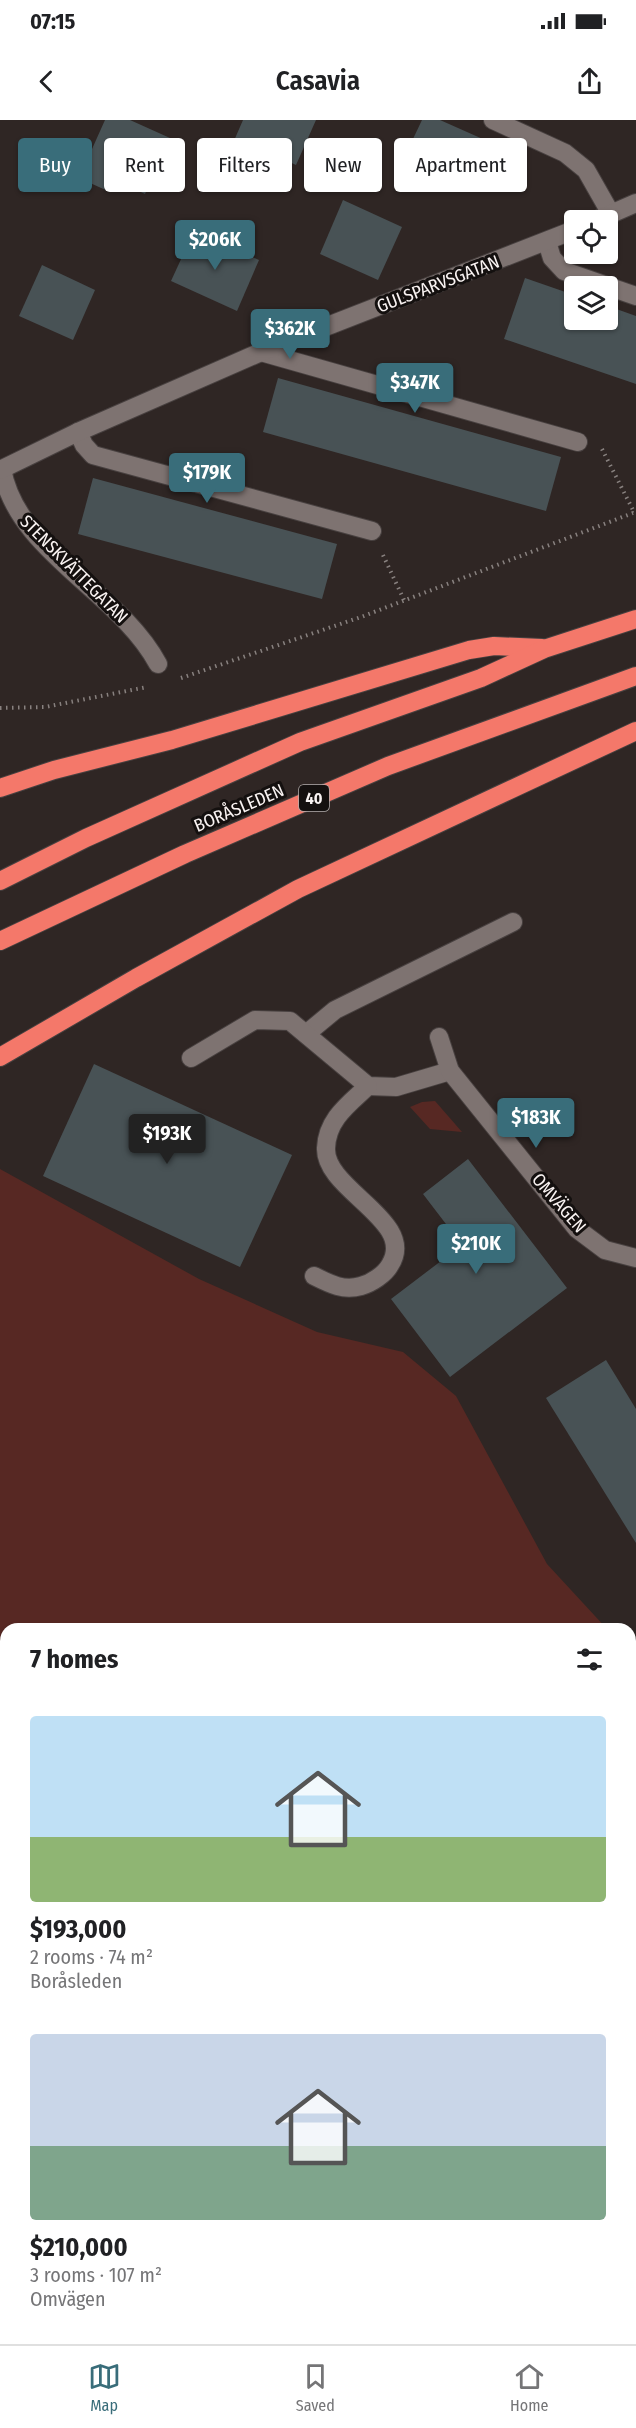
<!DOCTYPE html>
<html lang="en">
<head>
<meta charset="utf-8">
<style>
	:root { --surface:#fff; --page:#f2f2f2; --text:#202124; --muted:#757577; --line:#e0e0e0; --accent:#396d7a }
	body { margin:0; font-family:"Fira Sans Condensed",sans-serif; background:var(--page); color:var(--text); height:100vh; display:flex; flex-direction:column; font-size:22px; white-space:nowrap }
	* { box-sizing:border-box; margin:0 }
	p { font-size:20px; color:var(--muted) }
	.icon { flex:none; width:33px; height:33px; fill:none; stroke:currentColor; stroke-width:2; stroke-linecap:round; stroke-linejoin:round }
	.map { position:relative; flex:1; overflow:hidden }
	.side { position:absolute; left:0px; top:1503px; width:636px; height:722px; display:flex; flex-direction:column; background:var(--surface); border-radius:18px 18px 0 0; box-shadow:0 2px 4px #0004 }
	.side>* { flex:none }
	.banner { position:absolute; left:18px; top:18px; width:600px; height:54px; display:flex; gap:12px }
	.tools { position:absolute; left:564px; top:90px; display:grid; gap:12px }
	.tools a { display:grid; place-items:center; width:54px; height:54px; border-radius:6px; background:var(--surface); box-shadow:0 2px 4px #0004; font-size:30px }
	.price { position:absolute; translate:-50% -51px; padding:0 14px; border-radius:6px; background:var(--accent); color:#fff; font-size:20px; line-height:39px; filter:drop-shadow(0 2px 3px #0008) }
	.price::after { content:''; position:absolute; left:50%; top:36px; width:18px; height:14px; margin-left:-9px; background:inherit; clip-path:polygon(0 0,100% 0,50% 100%) }
	.price.current { background:#222; color:#fff }
	ul { padding:0; list-style:none }
	li { display:grid; align-content:center; gap:12px; height:318px; padding:0 30px }
	li span { display:grid; place-items:center; height:186px; border-radius:6px; color:#555 }
	li>.icon { margin-inline-start:auto }
	span .icon { width:108px; height:108px; fill:#fffc; stroke-width:1 }
	li b { font-size:26px }
	h2 { display:flex; justify-content:space-between; align-items:center; height:72px; padding:0 30px; font-size:26px }
	.chip { padding:0 21px; border-radius:6px; background:var(--surface); box-shadow:0 2px 4px #0004; font-size:21px; line-height:54px }
	.chip.current { background:var(--accent); color:#fff }
	.status { display:flex; justify-content:space-between; align-items:center; height:42px; padding:0 30px; background:var(--surface); direction:ltr }
	.status svg { height:16px; fill:currentColor }
	header { display:flex; justify-content:space-between; align-items:center; height:78px; padding:0 30px; background:var(--surface); font-size:27px; font-weight:600 }
	.tabs { display:flex; justify-content:space-around; align-items:center; height:84px; border-top:2px solid var(--line); background:var(--surface); font-size:16px; color:var(--muted) }
	.tabs a { display:grid; justify-items:center; gap:3px }
	.tabs .current { color:var(--accent) }
	.map>svg:first-child { display:block }
	.green { fill:#572823 }
	.building { fill:#485255 }
	.lines { fill:none; stroke-linecap:round; stroke-linejoin:round }
	.service-casing { stroke:#484140; stroke-width:20 }
	.minor-casing { stroke:#484140; stroke-width:20 }
	.secondary-casing { stroke:#484140; stroke-width:20 }
	.motorway-casing { stroke:#484140; stroke-width:20 }
	.path { stroke:#88817f; stroke-width:4; stroke-dasharray:1.5 4.5; stroke-linecap:butt }
	.service { stroke:#7e7371; stroke-width:18 }
	.minor { stroke:#7e7371; stroke-width:18 }
	.secondary { stroke:#a1746f; stroke-width:18 }
	.motorway { stroke:#f4786a; stroke-width:18 }
	.labels { text-anchor:middle; stroke-width:6; stroke-linejoin:round; paint-order:stroke }
	.shield { fill:#14100f; stroke:#b4afae; stroke-width:1.5 }
	.shield-label { font-size:16px; font-weight:bold; fill:#f9f3f2 }
	.street-label { font-size:18px; fill:#f9f3f2; stroke:#14100f }
</style>
</head>
<body>
<div class="status"><b>07:15</b><svg viewBox="0 0 49 12"><path d="M0 12V9h3v3zM5 12V6h3v6zM10 12V3h3v9zM15 12V0h3v12zM26 1h20v11H26zM47 4h2v5h-2z"/></svg></div>
<header><svg class="icon" aria-label="back" viewBox="0 0 24 24"><path d="M15 5l-7 7 7 7"/></svg>Casavia<svg class="icon" aria-label="share" viewBox="0 0 24 24"><path d="M12 15V3M7 8l5-5 5 5M5 13v7h14v-7"/></svg></header>
<div class="map">
<svg width="636" height="2224" viewBox="0 0 636 2224">
	<rect width="100%" height="100%" fill="#2f2624"/>
	<g class="green">
		<polygon points="435,981 462,1012 430,1009 410,987 422,982"/>
		<polygon points="0,1049 199,1159 317,1212 403,1232 456,1276 547,1444 607,1509 6,1509 6,1990 0,1989"/>
		<polygon points="630,1535 636,1541 636,2021 630,2021"/>
	</g>
	<g class="building">
		<polygon points="105,0 130,0 170,18 145,74 116,60 110,72 79,58"/>
		<polygon points="243,0 316,0 296,45 268,32 262,44 230,30"/>
		<polygon points="422,0 440,0 494,24 473,72 403,40"/>
		<polygon points="343,80 402,107 378,160 320,134"/>
		<polygon points="194,111 259,140 237,191 171,161"/>
		<polygon points="42,145 95,170 73,220 19,196"/>
		<polygon points="525,158 574,175 574,200 608,200 608,186 636,196 636,264 504,219"/>
		<polygon points="278,258 561,337 546,391 263,312"/>
		<polygon points="93,358 337,424 322,479 78,414"/>
		<polygon points="94,944 292,1035 240,1147 43,1056"/>
		<polygon points="468,1039 567,1168 450,1257 391,1179 462,1125 423,1074"/>
		<polygon points="606,1240 636,1289 636,1423 546,1278"/>
	</g>
	<g class="lines">
		<defs>
			<g id="service">
				<polyline points="306,914 335,890 513,802"/>
				<polyline points="191,938 255,900 290,901 368,966 396,967 450,951"/>
				<path d="M 314,1156 C 330,1164 343,1171 361,1166 C 372,1163 385,1154 390,1145 C 418,1101 324,1070 326,1028 C 327,999 349,984 368,966"/>
			</g>
			<g id="minor">
				<polyline points="493,0 565,33 586,50 611,94"/>
				<polyline points="597,100 636,83"/>
				<polyline points="547,122 552,138 564,151 636,176"/>
				<polyline points="261,232 578,322"/>
				<polyline points="78,312 84,325 93,335 372,411"/>
				<path d="M 2,349 C 17,432 119,471 158,544"/>
				<polyline points="0,350 78,312 261,232 574,110"/>
				<polyline points="439,917 450,951 577,1109 605,1130 636,1138"/>
			</g>
			<g id="secondary">
				<polyline points="0,2026 6,2027"/>
				<polyline points="0,2069 6,2071"/>
				<polyline points="630,2115 636,2117"/>
				<polyline points="630,2169 636,2171"/>
			</g>
			<g id="motorway">
				<polyline points="0,668 54,650 172,620 469,530 494,526 542,528"/>
				<polyline points="0,761 86,718 300,622 481,558 544,529 636,499"/>
				<polyline points="0,821 185,734 388,646 636,556"/>
				<polyline points="0,937 136,858 298,769 636,611"/>
			</g>
		</defs>
		<use href="#service" class="service-casing"/>
		<use href="#minor" class="minor-casing"/>
		<use href="#secondary" class="secondary-casing"/>
		<use href="#motorway" class="motorway-casing"/>
		<g class="path">
			<polyline points="602,329 634,392"/>
			<polyline points="383,435 404,480"/>
			<polyline points="181,558 361,497 633,393 636,394"/>
			<polyline points="0,588 45,587 147,567"/>
			<polyline points="0,2116 6,2117"/>
			<polyline points="630,2209 636,2210"/>
			<polyline points="593,2224 593,2218"/>
		</g>
		<use href="#service" class="service"/>
		<use href="#minor" class="minor"/>
		<use href="#secondary" class="secondary"/>
		<use href="#motorway" class="motorway"/>
	</g>
	<g class="labels">
		<rect class="shield" x="299" y="665" width="30" height="26" rx="4.5"/>
		<g class="shield-label">
			<text x="314" y="684">40</text>
		</g>
		<g class="street-label">
			<text transform="translate(438 164) rotate(-21)" y="6">GULSPARVSGATAN</text>
			<text transform="translate(74 449) rotate(45)" y="6">STENSKVÄTTEGATAN</text>
			<text transform="translate(239 688) rotate(-23)" y="6">BORÅSLEDEN</text>
			<text transform="translate(559 1083) rotate(49)" y="6">OMVÄGEN</text>
		</g>
	</g>
</svg>
<div class="tools">
<a><svg class="icon" aria-label="locate" viewBox="0 0 24 24"><circle cx="12" cy="12" r="6"/><path d="M12 2v4M12 18v4M2 12h4M18 12h4"/></svg></a>
<a><svg class="icon" aria-label="layers" viewBox="0 0 24 24"><path d="M12 4l9 5-9 5-9-5zM3 14l9 5 9-5"/></svg></a>
</div>
<b class="price" style="left:215px;top:151px">$206K</b>
<b class="price" style="left:290px;top:240px">$362K</b>
<b class="price" style="left:415px;top:294px">$347K</b>
<b class="price" style="left:207px;top:384px">$179K</b>
<b class="price" style="left:536px;top:1029px">$183K</b>
<b class="price current" style="left:167px;top:1045px">$193K</b>
<b class="price" style="left:476px;top:1155px">$210K</b>
<div class="banner">
<a class="chip current">Buy</a>
<a class="chip">Rent</a>
<a class="chip">Filters</a>
<a class="chip">New</a>
<a class="chip">Apartment</a>
</div>
<section class="side">
<h2>7 homes<svg class="icon" aria-label="filters" viewBox="0 0 24 24"><path d="M4 7h16M4 17h16"/><circle cx="9" cy="7" r="2"/><circle cx="15" cy="17" r="2"/></svg></h2>
<ul>
<li><span style="background:linear-gradient(#bfe0f5 65%,#8fb573 0)"><svg class="icon" aria-label="home" viewBox="0 0 24 24"><path d="M3 11l9-7 9 7M6 9v11h12V9"/></svg></span><div><b>$193,000</b><p>2 rooms · 74 m²</p><p>Boråsleden</p></div></li>
<li><span style="background:linear-gradient(#c9d6e8 60%,#7fa58c 0)"><svg class="icon" aria-label="home" viewBox="0 0 24 24"><path d="M3 11l9-7 9 7M6 9v11h12V9"/></svg></span><div><b>$210,000</b><p>3 rooms · 107 m²</p><p>Omvägen</p></div></li>
</ul>
</section>
</div>
<nav class="tabs">
<a class="current"><svg class="icon" aria-label="map" viewBox="0 0 24 24"><path d="M3 6l6-2 6 2 6-2v14l-6 2-6-2-6 2zM9 4v14M15 6v14"/></svg>Map</a>
<a><svg class="icon" aria-label="saved" viewBox="0 0 24 24"><path d="M7 4h10v16l-5-4-5 4z"/></svg>Saved</a>
<a><svg class="icon" aria-label="home" viewBox="0 0 24 24"><path d="M3 11l9-7 9 7M6 9v11h12V9"/></svg>Home</a>
</nav>
</body>
</html>
